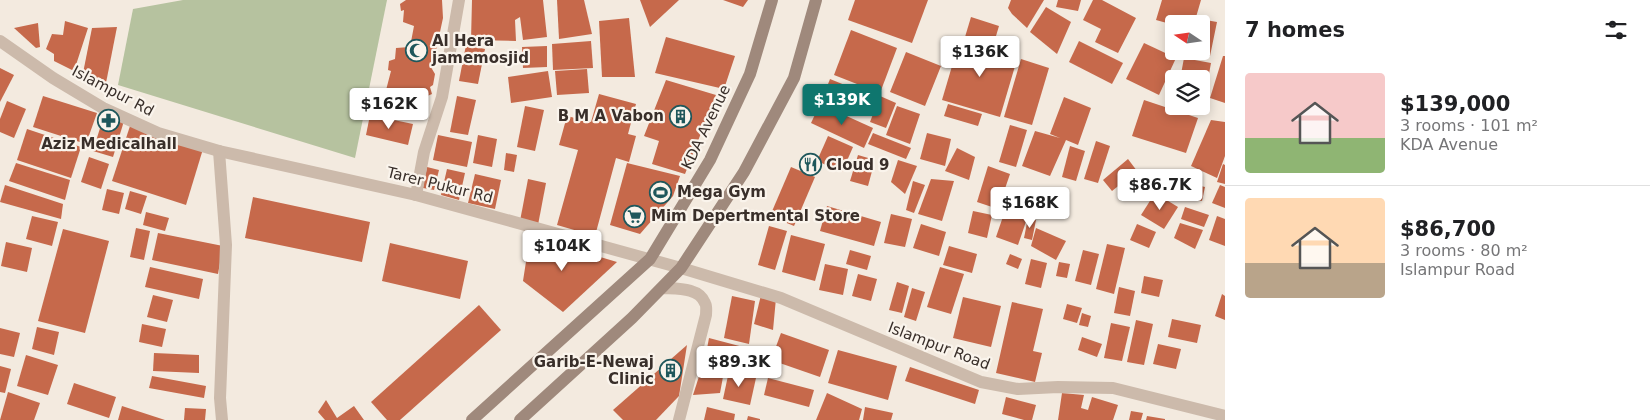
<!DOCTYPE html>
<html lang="en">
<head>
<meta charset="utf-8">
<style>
	:root { --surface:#fff; --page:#f6f6f6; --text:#202124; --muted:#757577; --line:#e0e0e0; --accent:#0f766e }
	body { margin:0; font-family:"DejaVu Sans",sans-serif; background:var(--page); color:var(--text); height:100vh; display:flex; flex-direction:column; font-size:19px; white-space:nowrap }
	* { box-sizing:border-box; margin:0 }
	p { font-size:16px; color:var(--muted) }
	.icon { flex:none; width:28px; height:28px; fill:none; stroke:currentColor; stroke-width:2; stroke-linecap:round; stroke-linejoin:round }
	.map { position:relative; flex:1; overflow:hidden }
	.sheet { display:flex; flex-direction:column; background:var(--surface); width:425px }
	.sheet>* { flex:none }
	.needle { width:32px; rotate:283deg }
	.tools { position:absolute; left:1165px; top:15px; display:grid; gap:10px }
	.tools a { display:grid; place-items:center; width:45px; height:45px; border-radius:5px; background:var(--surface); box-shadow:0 2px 12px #0003; font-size:25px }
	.price { position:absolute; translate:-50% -42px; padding:0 11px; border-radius:5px; background:#fff; color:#222; font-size:16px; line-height:32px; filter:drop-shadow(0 1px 2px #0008) }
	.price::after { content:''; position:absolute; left:50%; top:30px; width:15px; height:11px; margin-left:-8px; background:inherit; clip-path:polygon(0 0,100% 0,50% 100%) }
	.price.selected { background:var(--accent); color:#fff }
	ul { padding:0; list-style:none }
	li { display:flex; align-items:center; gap:15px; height:125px; padding:0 20px }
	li+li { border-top:1px solid var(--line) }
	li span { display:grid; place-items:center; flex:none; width:140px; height:100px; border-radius:5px; color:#555 }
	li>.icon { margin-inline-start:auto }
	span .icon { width:60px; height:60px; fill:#fffc; stroke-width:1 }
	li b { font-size:21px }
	h2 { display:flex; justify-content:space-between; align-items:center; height:60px; padding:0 20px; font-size:21px }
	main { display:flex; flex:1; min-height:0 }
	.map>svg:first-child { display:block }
	.green { fill:#b6c29f }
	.building { fill:#c6694b }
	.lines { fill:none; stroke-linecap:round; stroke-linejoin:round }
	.minor { stroke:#ccbaab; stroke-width:12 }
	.secondary { stroke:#9f897c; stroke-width:12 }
	.labels { text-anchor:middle; stroke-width:4.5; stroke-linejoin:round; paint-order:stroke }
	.poi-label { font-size:15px; font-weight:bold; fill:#392f2a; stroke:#faf4ec; text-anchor:start }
	.street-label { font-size:15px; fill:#392f2a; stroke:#faf4ec }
</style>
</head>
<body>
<main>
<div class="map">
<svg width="1225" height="420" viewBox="0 0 1225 420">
	<rect width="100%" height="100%" fill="#f3eadf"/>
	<polygon class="green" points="183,0 387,0 355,158 118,85 133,9"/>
	<g class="building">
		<polygon points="406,0 442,0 443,18 432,69 435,74 433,85 430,87 432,94 425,97 424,102 385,94 391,71 388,70 389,61 395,59 396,48 410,47 414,26 403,22 404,10 401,11 400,4"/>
		<polygon points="472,0 543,0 547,37 523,40 520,17 515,20 516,41 471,40"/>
		<polygon points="557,0 584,0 592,34 559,39"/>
		<polygon points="640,0 679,0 650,27"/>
		<polygon points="723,0 748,0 743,7"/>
		<polygon points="855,0 928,0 912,43 848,20"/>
		<polygon points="1011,0 1044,0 1027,28 1012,14 1008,8"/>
		<polygon points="1058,0 1081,0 1078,11 1056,7"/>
		<polygon points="1093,0 1102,0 1136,18 1118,53 1095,42 1101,29 1083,20"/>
		<polygon points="1162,0 1201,0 1194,24 1174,24 1174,25 1156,20"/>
		<polygon points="1046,7 1071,22 1057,54 1030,32"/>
		<polygon points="971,17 999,26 993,46 965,37"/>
		<polygon points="629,18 635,77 602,77 599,21"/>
		<polygon points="1200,19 1217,22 1210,56 1190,52 1201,51 1201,24 1199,24"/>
		<polygon points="65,21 88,28 74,71 54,61 54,54 46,49 52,34 63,35"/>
		<polygon points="38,23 40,47 36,48 14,28"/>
		<polygon points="117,27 105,88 82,78 92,28"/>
		<polygon points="851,30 897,48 880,93 834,75"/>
		<polygon points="666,37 735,56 724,89 655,73"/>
		<polygon points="960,39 1018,56 1000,117 942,100"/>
		<polygon points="591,41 593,68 553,70 552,44"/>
		<polygon points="1079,41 1123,63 1112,84 1069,62"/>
		<polygon points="1144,43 1176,58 1159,95 1126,79"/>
		<polygon points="466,45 485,49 478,84 459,81"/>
		<polygon points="547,46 547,67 523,68 522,47"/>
		<polygon points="906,52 941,66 925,106 890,92"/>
		<polygon points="1223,56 1225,56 1225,103 1210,98"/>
		<polygon points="1184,58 1211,63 1208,79 1181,74"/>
		<polygon points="1021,59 1049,68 1032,125 1004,117"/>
		<polygon points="0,68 14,75 0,102"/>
		<polygon points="587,69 589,93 557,95 555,71"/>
		<polygon points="548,71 552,97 511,103 508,77"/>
		<polygon points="830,79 862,92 855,110 823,97"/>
		<polygon points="666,80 716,95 685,174 652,164 659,141 644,136"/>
		<polygon points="599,94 636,104 628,134 636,136 629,162 616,158 595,236 557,225 578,150 559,145 567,116 591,122"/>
		<polygon points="43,96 97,113 86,144 33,127"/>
		<polygon points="457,96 476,100 468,135 450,132"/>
		<polygon points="880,96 896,103 886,128 870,122"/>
		<polygon points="1064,97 1091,108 1078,145 1066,140 1050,176 1022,166 1035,131 1060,138 1050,134"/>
		<polygon points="1144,100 1198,118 1186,153 1132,136"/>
		<polygon points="7,101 26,109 14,138 0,132 0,119"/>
		<polygon points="820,104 873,128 864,148 811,123"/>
		<polygon points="948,104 982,114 978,126 944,116"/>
		<polygon points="525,106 544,110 535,151 517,147"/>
		<polygon points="897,106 920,114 910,144 886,135"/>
		<polygon points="104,115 124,121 113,157 93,151"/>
		<polygon points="370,115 413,124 408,145 366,135"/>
		<polygon points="1211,120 1225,122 1225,156 1217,178 1191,166"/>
		<polygon points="1010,125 1027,130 1016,167 999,162"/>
		<polygon points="130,126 203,149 186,205 112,181"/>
		<polygon points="27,129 81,147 71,178 17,160"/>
		<polygon points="873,133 911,148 906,159 868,144"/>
		<polygon points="927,133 951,139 945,166 920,159"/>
		<polygon points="438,135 472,142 467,167 433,160"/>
		<polygon points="478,135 497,139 492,167 473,163"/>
		<polygon points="828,136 853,147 842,172 817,161"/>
		<polygon points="1096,141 1110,146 1098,183 1084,179"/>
		<polygon points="1070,146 1085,151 1076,181 1062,177"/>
		<polygon points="957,148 975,157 969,180 945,171"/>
		<polygon points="506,153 517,155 514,172 504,170"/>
		<polygon points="858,155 875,160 868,186 850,181"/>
		<polygon points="89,157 109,164 101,189 81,182"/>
		<polygon points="1128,159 1137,171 1112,191 1103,180"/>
		<polygon points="898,160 917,166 905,194 891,182"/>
		<polygon points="16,163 70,180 65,200 9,181"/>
		<polygon points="627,163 680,176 673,196 640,234 610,225"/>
		<polygon points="1223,164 1225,165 1225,184 1217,182"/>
		<polygon points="988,166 1010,174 998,209 977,202"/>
		<polygon points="427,167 439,170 434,190 423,188"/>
		<polygon points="791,167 815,177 794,226 770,216"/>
		<polygon points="447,169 465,173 459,200 441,195"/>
		<polygon points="475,174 501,180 495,209 468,203"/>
		<polygon points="528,179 546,183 538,225 520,221"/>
		<polygon points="931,179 954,181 942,221 918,214"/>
		<polygon points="913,181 925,185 914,213 906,210"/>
		<polygon points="1189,183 1205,187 1202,201 1186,197"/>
		<polygon points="5,185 63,204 61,219 0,202"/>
		<polygon points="1220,185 1225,187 1225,208 1212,203"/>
		<polygon points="107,189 124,193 119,214 102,210"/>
		<polygon points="130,191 147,196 141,214 125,209"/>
		<polygon points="1155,193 1178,207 1164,229 1141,215"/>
		<polygon points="253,197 370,222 362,262 245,238"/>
		<polygon points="1009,199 1031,207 1018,245 996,237"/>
		<polygon points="827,206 881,222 874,246 820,231"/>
		<polygon points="1185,207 1209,215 1204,227 1181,219"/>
		<polygon points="973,211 992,215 987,238 968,233"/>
		<polygon points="146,212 169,218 165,231 143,225"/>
		<polygon points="891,214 912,219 905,247 884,243"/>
		<polygon points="32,216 58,222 52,246 26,239"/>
		<polygon points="1217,216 1225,219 1225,246 1209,240"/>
		<polygon points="1028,218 1036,220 1032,240 1024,238"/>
		<polygon points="1180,223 1203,230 1195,249 1174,238"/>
		<polygon points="921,224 946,232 939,256 913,248"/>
		<polygon points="1137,224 1156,232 1149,248 1130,240"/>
		<polygon points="769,226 787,231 775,270 758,265"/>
		<polygon points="136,228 150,231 144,260 130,257"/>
		<polygon points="1036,228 1066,241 1056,260 1031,246"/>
		<polygon points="63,229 109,241 85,333 38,321"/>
		<polygon points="158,233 223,246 218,274 152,260"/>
		<polygon points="791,235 825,244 815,281 782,272"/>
		<polygon points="530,236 617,262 563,312 523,281"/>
		<polygon points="6,242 32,248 27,272 1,266"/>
		<polygon points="390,243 468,261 460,299 382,281"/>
		<polygon points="1107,244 1125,248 1114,294 1096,289"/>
		<polygon points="949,246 977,254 972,273 943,265"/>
		<polygon points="850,250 871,256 867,270 846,264"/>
		<polygon points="1083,250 1099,254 1091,285 1075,281"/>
		<polygon points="1010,254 1022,259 1018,269 1006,264"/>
		<polygon points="1031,259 1047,263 1041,288 1025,284"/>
		<polygon points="1059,262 1070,264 1067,278 1056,276"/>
		<polygon points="825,264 848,269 843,295 819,290"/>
		<polygon points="150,267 203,279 199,299 145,287"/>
		<polygon points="940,267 964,274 951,314 927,307"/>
		<polygon points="858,274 877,279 871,301 852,296"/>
		<polygon points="1144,276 1163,280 1159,297 1141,293"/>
		<polygon points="897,282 909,286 902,313 889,310"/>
		<polygon points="1119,287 1135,291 1130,316 1114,313"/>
		<polygon points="912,288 925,292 916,321 904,317"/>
		<polygon points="1222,294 1225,296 1225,320 1215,316"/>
		<polygon points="153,295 173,300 167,322 147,317"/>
		<polygon points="761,295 776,298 773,330 754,324"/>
		<polygon points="732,296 755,301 749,344 724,338"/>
		<polygon points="963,297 1001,306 991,347 953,338"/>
		<polygon points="1012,302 1043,309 1033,351 1042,353 1035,382 996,373"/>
		<polygon points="1067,304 1082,308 1077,323 1063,319"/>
		<polygon points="479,305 501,330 400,420 387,420 371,402"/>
		<polygon points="1082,313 1091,316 1088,327 1079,325"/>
		<polygon points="1172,319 1201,325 1197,343 1168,337"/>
		<polygon points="1136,320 1153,324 1144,365 1127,362"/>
		<polygon points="1111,323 1130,327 1122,361 1104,358"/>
		<polygon points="142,324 166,329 162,347 139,342"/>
		<polygon points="37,327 59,332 54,355 32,349"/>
		<polygon points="0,328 20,333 14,357 0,354"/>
		<polygon points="781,333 829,350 820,377 771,360"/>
		<polygon points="1082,337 1102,344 1097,357 1078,350"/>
		<polygon points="709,338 766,353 760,376 705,359"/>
		<polygon points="1158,344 1181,349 1176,369 1153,364"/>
		<polygon points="687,345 679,396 656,420 623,420 613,410"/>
		<polygon points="838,350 897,366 888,400 828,383"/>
		<polygon points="154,353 199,355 199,373 153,371"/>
		<polygon points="26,355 58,365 48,395 17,386"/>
		<polygon points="704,361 725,366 720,393 693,395"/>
		<polygon points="0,366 11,369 5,393 0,392"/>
		<polygon points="910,367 979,390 975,404 905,381"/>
		<polygon points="729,371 756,378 750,405 723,399"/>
		<polygon points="152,376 206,386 204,398 149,388"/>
		<polygon points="768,378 814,390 809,407 764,395"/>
		<polygon points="74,383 116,397 109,418 67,404"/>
		<polygon points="8,392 40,403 34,420 0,420"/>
		<polygon points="827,393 862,409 859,420 816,420"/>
		<polygon points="1062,393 1084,395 1081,408 1088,410 1092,397 1118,405 1113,420 1058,420"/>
		<polygon points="1006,397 1036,405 1032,420 1024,420 1002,414"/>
		<polygon points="326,400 337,418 354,406 364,420 325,420 318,412"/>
		<polygon points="122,406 165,420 118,420"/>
		<polygon points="707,407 735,414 734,420 704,420"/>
		<polygon points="865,407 893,413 891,420 863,420"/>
		<polygon points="185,408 206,409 205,420 184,420"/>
		<polygon points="1131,411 1143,413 1141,420 1129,420"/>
		<polygon points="748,416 760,419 760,420 747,420"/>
		<polygon points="1147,416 1165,419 1165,420 1146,420"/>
	</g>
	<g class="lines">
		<g class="minor">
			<polyline points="0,41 53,78 103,108 158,133 219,151 416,195 681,268 781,298 981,382 1018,389 1058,387 1113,388 1225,416"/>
			<polyline points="219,151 226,245 220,398 222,420"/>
			<polyline points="416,195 424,152 442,97 459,0"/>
			<path d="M 662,288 C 676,289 699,287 705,303 C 707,306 706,312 706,315 L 679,420"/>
		</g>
		<g class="secondary">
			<polyline points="472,420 650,259 710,160 750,74 772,0"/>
			<polyline points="520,420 632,318 681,268 744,172 794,78 816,0"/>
		</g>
	</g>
	<defs>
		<symbol id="mosque-ring" viewBox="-11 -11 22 22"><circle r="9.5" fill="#faf4ec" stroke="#1f575b" stroke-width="1.5"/><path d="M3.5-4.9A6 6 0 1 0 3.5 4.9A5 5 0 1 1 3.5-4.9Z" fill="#1f575b"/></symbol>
		<symbol id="building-ring" viewBox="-11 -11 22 22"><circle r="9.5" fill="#faf4ec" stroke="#1f575b" stroke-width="1.5"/><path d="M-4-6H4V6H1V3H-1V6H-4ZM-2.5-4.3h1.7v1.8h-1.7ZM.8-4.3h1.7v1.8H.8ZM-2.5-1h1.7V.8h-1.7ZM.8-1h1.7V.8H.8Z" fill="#1f575b"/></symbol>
		<symbol id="pharmacy-ring" viewBox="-11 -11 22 22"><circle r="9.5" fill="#faf4ec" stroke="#1f575b" stroke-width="1.5"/><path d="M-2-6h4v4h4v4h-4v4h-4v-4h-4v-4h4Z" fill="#1f575b"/></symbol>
		<symbol id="restaurant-ring" viewBox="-11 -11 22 22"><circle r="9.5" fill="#faf4ec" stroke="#1f575b" stroke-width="1.5"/><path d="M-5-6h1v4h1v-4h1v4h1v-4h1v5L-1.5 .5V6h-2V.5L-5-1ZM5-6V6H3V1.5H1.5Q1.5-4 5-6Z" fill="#1f575b"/></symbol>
		<symbol id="stadium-ring" viewBox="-11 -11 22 22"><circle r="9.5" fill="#faf4ec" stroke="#1f575b" stroke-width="1.5"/><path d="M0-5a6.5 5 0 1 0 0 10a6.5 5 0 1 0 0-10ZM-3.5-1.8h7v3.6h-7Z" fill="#1f575b"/></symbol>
		<symbol id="supermarket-ring" viewBox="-11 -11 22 22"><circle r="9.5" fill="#faf4ec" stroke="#1f575b" stroke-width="1.5"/><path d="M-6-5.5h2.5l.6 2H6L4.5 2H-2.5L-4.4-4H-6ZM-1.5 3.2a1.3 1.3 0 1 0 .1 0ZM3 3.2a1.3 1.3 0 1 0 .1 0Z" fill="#1f575b"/></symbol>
	</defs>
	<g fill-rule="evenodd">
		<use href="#mosque-ring" x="404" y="38" width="25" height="25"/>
		<use href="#building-ring" x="668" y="104" width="25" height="25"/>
		<use href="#pharmacy-ring" x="96" y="108" width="25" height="25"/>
		<use href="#restaurant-ring" x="798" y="152" width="25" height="25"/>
		<use href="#stadium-ring" x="648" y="180" width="25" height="25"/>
		<use href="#supermarket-ring" x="622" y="204" width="25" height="25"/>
		<use href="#building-ring" x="658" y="358" width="25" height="25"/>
	</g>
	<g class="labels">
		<g class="poi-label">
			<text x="432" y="46">Al Hera<tspan x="432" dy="17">jamemosjid</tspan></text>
			<text x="664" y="121" text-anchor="end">B M A Vabon</text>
			<text x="109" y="149" text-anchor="middle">Aziz Medicalhall</text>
			<text x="826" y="170">Cloud 9</text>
			<text x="677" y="197">Mega Gym</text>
			<text x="651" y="221">Mim Depertmental Store</text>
			<text x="654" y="367" text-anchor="end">Garib-E-Newaj<tspan x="654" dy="17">Clinic</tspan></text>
		</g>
		<g class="street-label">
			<text transform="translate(113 91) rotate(28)" y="5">Islampur Rd</text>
			<text transform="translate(706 127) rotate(-64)" y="5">KDA Avenue</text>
			<text transform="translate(440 185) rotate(14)" y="5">Tarer Pukur Rd</text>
			<text transform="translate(939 346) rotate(21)" y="5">Islampur Road</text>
		</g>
	</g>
</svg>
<div class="tools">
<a><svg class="needle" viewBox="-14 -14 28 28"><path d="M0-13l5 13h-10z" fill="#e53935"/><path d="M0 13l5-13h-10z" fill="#757577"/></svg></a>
<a><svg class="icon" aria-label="layers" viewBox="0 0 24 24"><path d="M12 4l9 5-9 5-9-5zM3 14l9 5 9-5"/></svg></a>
</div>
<b class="price" style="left:980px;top:78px">$136K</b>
<b class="price selected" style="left:842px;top:126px">$139K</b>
<b class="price" style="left:389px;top:130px">$162K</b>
<b class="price" style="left:1160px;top:211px">$86.7K</b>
<b class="price" style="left:1030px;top:229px">$168K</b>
<b class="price" style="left:562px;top:272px">$104K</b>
<b class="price" style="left:739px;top:388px">$89.3K</b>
</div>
<section class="sheet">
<h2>7 homes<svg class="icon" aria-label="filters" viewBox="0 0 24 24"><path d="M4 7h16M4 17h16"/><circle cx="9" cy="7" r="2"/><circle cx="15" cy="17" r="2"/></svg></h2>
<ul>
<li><span style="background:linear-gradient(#f6c9c9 65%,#8fb573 0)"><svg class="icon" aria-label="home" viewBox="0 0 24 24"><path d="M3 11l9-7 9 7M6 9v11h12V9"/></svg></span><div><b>$139,000</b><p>3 rooms · 101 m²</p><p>KDA Avenue</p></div></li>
<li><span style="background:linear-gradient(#ffd9b3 65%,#b9a48a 0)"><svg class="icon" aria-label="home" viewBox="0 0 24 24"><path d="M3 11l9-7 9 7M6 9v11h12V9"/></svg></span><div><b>$86,700</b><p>3 rooms · 80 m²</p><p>Islampur Road</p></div></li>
</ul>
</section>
</main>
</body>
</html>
